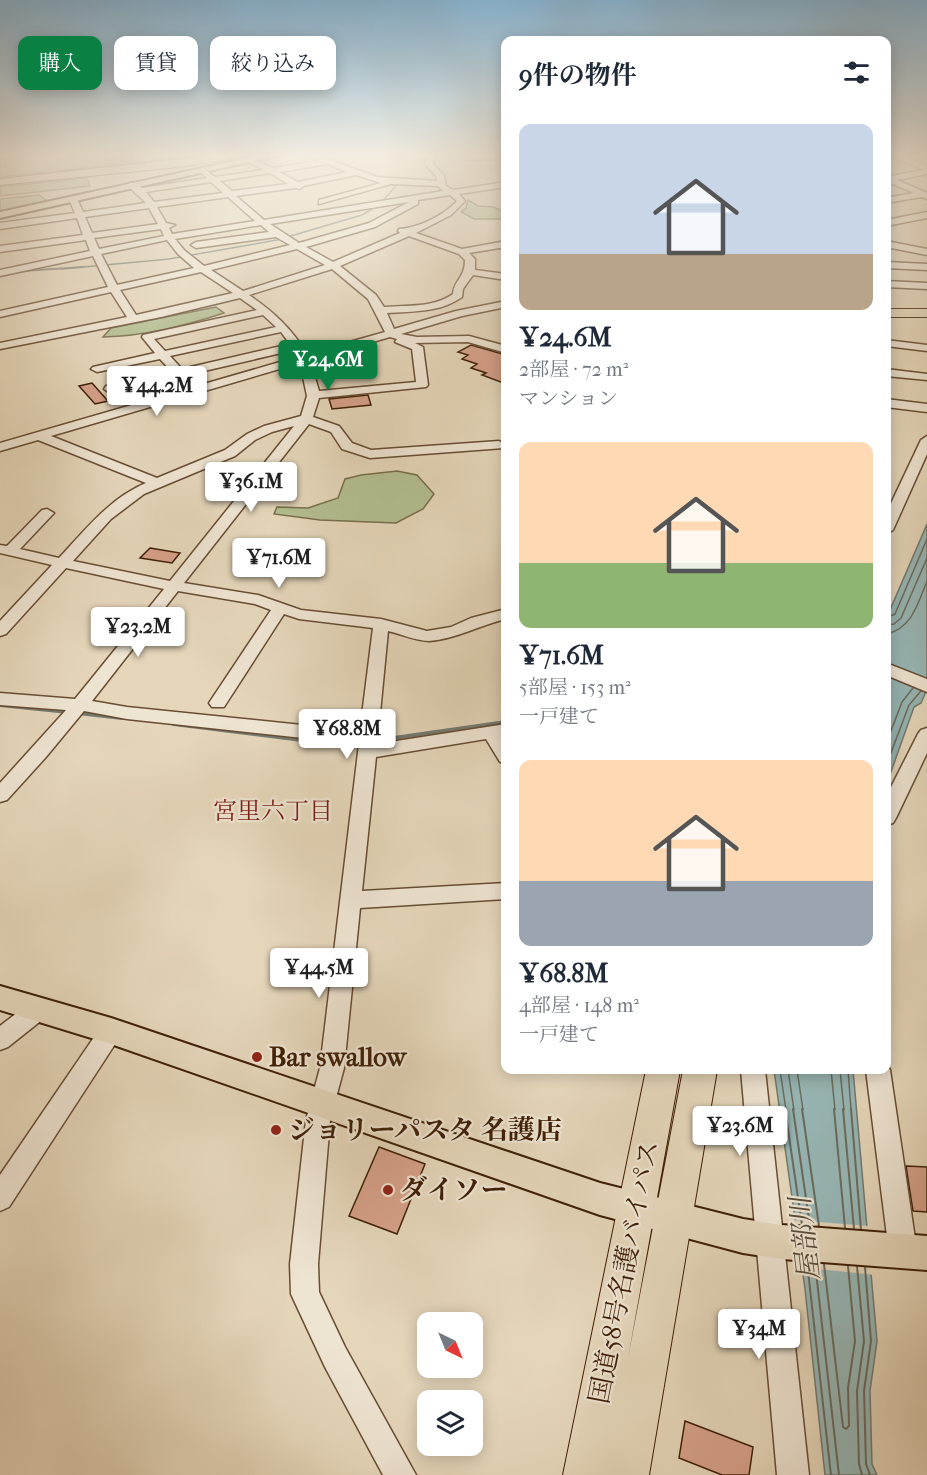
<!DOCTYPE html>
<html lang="ja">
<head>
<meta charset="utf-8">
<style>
	:root { --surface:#fff; --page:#f2f2f3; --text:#1f2937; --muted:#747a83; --accent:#0b8043 }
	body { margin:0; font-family:"IM FELL French Canon","Noto Serif JP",serif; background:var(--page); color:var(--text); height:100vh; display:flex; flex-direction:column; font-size:22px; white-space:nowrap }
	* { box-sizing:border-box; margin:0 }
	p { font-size:20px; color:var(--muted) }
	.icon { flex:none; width:33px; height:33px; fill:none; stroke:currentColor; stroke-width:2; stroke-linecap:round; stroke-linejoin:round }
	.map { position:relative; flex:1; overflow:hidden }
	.panel { position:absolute; left:501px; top:36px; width:390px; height:1038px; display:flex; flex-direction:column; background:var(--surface); border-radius:12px; box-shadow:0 3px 15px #0003 }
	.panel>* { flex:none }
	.guide { position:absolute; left:18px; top:36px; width:393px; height:54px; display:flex; gap:12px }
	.needle { width:39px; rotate:137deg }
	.controls { position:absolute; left:417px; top:1312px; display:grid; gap:12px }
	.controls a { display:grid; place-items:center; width:66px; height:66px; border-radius:12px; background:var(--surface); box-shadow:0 3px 15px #0003; font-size:30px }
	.price { position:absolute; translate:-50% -51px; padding:0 14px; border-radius:6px; background:#fff; color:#222; font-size:20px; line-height:39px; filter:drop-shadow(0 2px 3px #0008) }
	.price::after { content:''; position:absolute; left:50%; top:36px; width:18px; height:14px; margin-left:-9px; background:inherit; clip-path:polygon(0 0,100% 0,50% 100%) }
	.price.active { background:var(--accent); color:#fff }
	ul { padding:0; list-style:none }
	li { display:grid; align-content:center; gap:12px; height:318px; padding:0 18px }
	li span { display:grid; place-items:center; height:186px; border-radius:12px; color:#555 }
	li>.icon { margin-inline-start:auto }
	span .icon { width:108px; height:108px; fill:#fffc; stroke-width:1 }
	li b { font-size:26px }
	h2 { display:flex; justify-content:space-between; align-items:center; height:72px; padding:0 18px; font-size:26px }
	.pill { padding:0 21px; border-radius:12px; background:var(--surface); box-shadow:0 3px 15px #0003; font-size:21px; line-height:54px }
	.pill.active { background:var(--accent); color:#fff }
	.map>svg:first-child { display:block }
	.green { fill:#b3be91; stroke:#786e4c; stroke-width:1.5 }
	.water { fill:#97b7b6; stroke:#737a70; stroke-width:1.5 }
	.pier { fill:#e5d6ba }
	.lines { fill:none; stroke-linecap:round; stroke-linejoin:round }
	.shore-far1 { stroke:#6a6b5e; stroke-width:1.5 }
	.shore { stroke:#6a6b5e; stroke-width:2 }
	.stream-far2 { stroke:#737a70; stroke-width:1.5 }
	.stream-far1 { stroke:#737a70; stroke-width:2 }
	.stream { stroke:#737a70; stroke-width:4 }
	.building { fill:#d6a18a; stroke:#3e1f06; stroke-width:1.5 }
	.minor-casing { stroke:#684d33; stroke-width:3 }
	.major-casing { stroke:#3e1f06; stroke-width:4 }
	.highway-casing { stroke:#3e1f06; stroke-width:2 }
	.minor { fill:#eee4d2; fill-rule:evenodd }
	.major { fill:#e5d6ba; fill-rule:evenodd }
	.highway { fill:#e5d6ba; fill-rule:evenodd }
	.poi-dot { fill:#8f2418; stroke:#eee4d2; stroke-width:2 }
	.labels { text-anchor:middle; stroke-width:4.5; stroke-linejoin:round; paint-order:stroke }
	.neighbourhood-label { font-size:24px; fill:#7a1f14; stroke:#eee4d2 }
	.near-poi-label { font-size:27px; font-weight:bold; fill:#3e1f06; stroke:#eee4d2; text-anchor:start }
	.near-street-label { font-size:27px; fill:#3e1f06; stroke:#eee4d2 }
	.near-water-label { font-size:28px; font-style:italic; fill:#594d3b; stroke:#eee4d2 }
</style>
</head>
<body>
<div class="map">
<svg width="927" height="1475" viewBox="0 0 927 1475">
	<rect width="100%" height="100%" fill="#e5d6ba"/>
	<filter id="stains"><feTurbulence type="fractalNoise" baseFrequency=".00333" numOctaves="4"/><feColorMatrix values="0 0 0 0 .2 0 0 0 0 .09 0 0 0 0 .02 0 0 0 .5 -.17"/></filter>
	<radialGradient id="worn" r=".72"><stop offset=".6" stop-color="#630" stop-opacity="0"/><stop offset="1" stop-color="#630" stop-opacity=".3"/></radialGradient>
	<g class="green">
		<polygon points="0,155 207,155 0,177"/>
		<polygon points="87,178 90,186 0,196 0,187"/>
		<polygon points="39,195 48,202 0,214 0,199"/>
		<polygon points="468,200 478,206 494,207 505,213 505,219 474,219 461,212 466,208"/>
		<path d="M 216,307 L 224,313 C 184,326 145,336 103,337 L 111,328 Z"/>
		<polygon points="397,471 417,475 434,494 423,509 396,523 320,520 274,514 277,507 308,508 338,498 345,479 361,475"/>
	</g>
	<g class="water">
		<polygon points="927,524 927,689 921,703 914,707 887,783 887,617"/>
		<polygon points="774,1070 853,1070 877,1341 870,1391 872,1464 877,1475 825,1475 805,1289"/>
	</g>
	<polygon class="pier" points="792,1220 870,1226 875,1275 799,1267"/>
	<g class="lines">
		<g class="shore-far1">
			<polyline points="886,618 895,614 927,539"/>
			<polyline points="886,625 894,624 901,618 927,558"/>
			<path d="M 886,634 C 912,629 918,603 927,581"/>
			<polyline points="886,744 902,702 913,688"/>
			<polyline points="886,766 909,705 921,691"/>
			<polyline points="780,1070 786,1110"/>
			<polyline points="788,1070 794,1110"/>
			<polyline points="797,1070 803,1110"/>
			<polyline points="831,1070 835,1110"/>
			<polyline points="840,1070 844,1110"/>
			<polyline points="848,1070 851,1110"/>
		</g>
		<g class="shore">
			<polyline points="785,1109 802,1225"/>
			<polyline points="793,1109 810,1226"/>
			<polyline points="802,1109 819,1226"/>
			<polyline points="834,1109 845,1228"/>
			<polyline points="843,1109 854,1229"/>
			<polyline points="851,1109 861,1230"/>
			<polyline points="807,1262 831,1475"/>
			<polyline points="815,1263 839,1475"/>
			<polyline points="824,1264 843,1427 846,1429 849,1426 848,1388 855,1341 848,1266"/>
			<polyline points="857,1266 864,1341 857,1391 859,1464 862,1475"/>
			<polyline points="865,1267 871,1341 864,1391 866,1464 870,1475"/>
		</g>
		<polyline class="stream-far2" points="62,269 169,259 277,240 362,215 379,205 395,187"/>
		<polyline class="stream-far1" points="23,271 83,267"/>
		<g class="stream">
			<polyline points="0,705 68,712"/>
			<polyline points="78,713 122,718"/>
			<polyline points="174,724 310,741 363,743"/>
			<polyline points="373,741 506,722"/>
		</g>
	</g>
	<g class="building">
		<polygon points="471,345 506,355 506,384 482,375 486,373 471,368 477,364 462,359 468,355 458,352"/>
		<polygon points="92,383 108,401 95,404 79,386"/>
		<polygon points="368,395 371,405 332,409 329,399"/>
		<polygon points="150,548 180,553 172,563 140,558"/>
		<polygon points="379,1147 425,1164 397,1234 349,1216"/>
		<polygon points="906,1166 927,1167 927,1212 913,1211"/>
		<polygon points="685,1421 753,1447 749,1475 722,1475 679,1458"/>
	</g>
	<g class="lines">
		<defs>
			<g id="minor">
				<path d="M 305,155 L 316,155 L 377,177 L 437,181 L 436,176 L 425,164 L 427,159 L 422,155 L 431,155 L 435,158 L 433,164 L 444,175 L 446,186 L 453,190 L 506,182 L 506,187 L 459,194 L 465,201 L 451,215 L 416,233 L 462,249 L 506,241 L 506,247 L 469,253 L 475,259 L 475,270 L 506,274 L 506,280 L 473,275 L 463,289 L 462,297 C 439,313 414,311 387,313 L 394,329 L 456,311 L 506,301 L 506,307 L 462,316 L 401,334 L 417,337 L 469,336 L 506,346 L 506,353 L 468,342 L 415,343 L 423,347 L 428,385 L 426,387 L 319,398 L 313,417 L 339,426 L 352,443 L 371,450 L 499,441 L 505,445 L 504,448 L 370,458 L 342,449 L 331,432 L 309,424 L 184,583 L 258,595 L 301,610 L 381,619 L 427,631 L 451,627 L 471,618 L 506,609 L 506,619 C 480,625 456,639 429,641 C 417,641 401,634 388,631 L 377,744 L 506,724 L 506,736 L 503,737 L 506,741 L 506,763 L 500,762 L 486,739 L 376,757 L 362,891 L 506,883 L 506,899 L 360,908 L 344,1068 L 330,1120 L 318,1264 L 319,1292 L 345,1347 L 416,1475 L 383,1475 L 325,1367 L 291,1294 L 290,1264 L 306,1120 L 320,1068 L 359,744 L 127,719 L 84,711 L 46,757 L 7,800 L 0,802 L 0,783 L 66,710 L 0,705 L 0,693 L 75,699 L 164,589 L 66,568 L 6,634 L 0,636 L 0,621 L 52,565 L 0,553 L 0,545 L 7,546 L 42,510 L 47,509 L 54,513 L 20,549 L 59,558 C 85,530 110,498 146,483 L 38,440 L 0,451 L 0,443 L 187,389 L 176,377 L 110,393 L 104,389 L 106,386 L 171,371 L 160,359 L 97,372 L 91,369 L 93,367 L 155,353 L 142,337 L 143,335 L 257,310 L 240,298 L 161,317 L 0,349 L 0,343 L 127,317 L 111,292 L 0,317 L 0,311 L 108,287 L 93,256 L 0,276 L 0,270 L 90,251 L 86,240 L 0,252 L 0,246 L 83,235 L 77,218 L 0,229 L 0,223 L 75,213 L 69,199 L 73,196 L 77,199 L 83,212 L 146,203 L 129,187 L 129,183 L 135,183 L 142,188 L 207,178 L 198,170 L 202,168 L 215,177 L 263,170 L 249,162 L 249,158 L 252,158 L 272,168 L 319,161 ZM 328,164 L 347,172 L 298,182 L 279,172 ZM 270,173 L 288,184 L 232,191 L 220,181 ZM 356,175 L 381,183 L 319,200 L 319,204 L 391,184 L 438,186 L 443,191 L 264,220 L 236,196 L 295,188 L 300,189 L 303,186 ZM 211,182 L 223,193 L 154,202 L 146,192 ZM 450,195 L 457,201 C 443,216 418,228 399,229 L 398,231 L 400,233 L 333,262 L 306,247 L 375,227 L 418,204 L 418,200 ZM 228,197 L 255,221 L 172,234 L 169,228 L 175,225 L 166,223 L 157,207 ZM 409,202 L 369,223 L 299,243 L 270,224 ZM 149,208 L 158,224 L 92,233 L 85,217 ZM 261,225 L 269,232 L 196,242 L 191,245 L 196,248 L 276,237 L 290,245 L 204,266 L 184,250 L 175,239 ZM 161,229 L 164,236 L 99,249 L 94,238 ZM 409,236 L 459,254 L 465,260 C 465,278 454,280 453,294 C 433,308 408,305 384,307 L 376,295 L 340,266 ZM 167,240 L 178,254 L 194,268 L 117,285 L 101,254 ZM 297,249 L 325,265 L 243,291 L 211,270 ZM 332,269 L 368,299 L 385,332 L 307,354 C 292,329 274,312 249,295 ZM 201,272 L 233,293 L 136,315 L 120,290 ZM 263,315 L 276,327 L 165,351 L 154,339 ZM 281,332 L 290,344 L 182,369 L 170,356 ZM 390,337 L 397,339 L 395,342 L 412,349 L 416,382 L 319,391 L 310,360 ZM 294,350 L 297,357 L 197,386 L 187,375 ZM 300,363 L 307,396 L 301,416 L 264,426 L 247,434 L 225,450 L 157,478 L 51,436 ZM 294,426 L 170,581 L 73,561 L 111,519 L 144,494 L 235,456 L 255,440 L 272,432 ZM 178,591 L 255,604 L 271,610 L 209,703 L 212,707 L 224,707 L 284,614 L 299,619 L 373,628 L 360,731 L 127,707 L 92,701 Z"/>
				<polygon points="460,155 506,155 506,159 466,160"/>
				<polygon points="890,155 900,155 927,166 927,174 897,180 927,193 927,199 921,197 886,203 886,198 914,193 886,181 886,177 923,170"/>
				<polygon points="927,212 927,218 886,226 886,220"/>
				<polygon points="886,241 927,249 927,255 886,247"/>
				<polygon points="886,262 927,264 927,270 886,268"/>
				<polygon points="886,281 927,283 927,289 886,287"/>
				<polygon points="886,340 927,345 927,351 886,346"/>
				<polygon points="886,369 927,374 927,380 886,376"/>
				<polygon points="886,399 927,404 927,412 886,407"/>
				<polygon points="927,436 927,454 893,530 886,534 886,514 921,440"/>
				<polygon points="886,663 927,679 927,692 886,675"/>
				<polygon points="927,728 927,753 896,818 893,823 886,825 886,797 918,734 921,730"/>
				<polygon points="39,999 47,1002 50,1009 47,1016 8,1047 0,1050 0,1026 31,1002"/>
				<polygon points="111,1021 119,1024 123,1031 119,1038 9,1207 0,1211 0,1175 103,1024"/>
				<polygon points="886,1062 890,1070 917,1252 913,1262 903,1266 893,1262 889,1252 866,1070 886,1070"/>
				<polygon points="741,1070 765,1070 809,1475 777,1475"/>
			</g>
			<g id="major">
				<polygon points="262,155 280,155 0,218 0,212"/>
				<polygon points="0,986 111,1018 600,1183 743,1219 782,1225 927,1236 927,1270 782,1259 743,1253 600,1215 111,1044 0,1010"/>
			</g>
			<g id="highway">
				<polygon points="216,155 241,155 236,158 179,167 0,185 0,179"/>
				<rect x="886" y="309" width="41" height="8"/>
				<polygon points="646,1070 680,1070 628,1358 683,1070 717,1070 649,1475 563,1475"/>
			</g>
		</defs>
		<use href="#minor" class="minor-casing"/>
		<use href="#major" class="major-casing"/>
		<use href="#highway" class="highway-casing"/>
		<use href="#minor" class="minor"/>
		<use href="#major" class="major"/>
		<use href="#highway" class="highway"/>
	</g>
	<linearGradient id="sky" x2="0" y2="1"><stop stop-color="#87b5d4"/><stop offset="0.43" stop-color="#f3ede0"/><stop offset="1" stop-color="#f3ede0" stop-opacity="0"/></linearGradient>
	<rect width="927" height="361" fill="url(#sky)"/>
	<g class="poi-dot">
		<circle cx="257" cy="1057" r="6"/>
		<circle cx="276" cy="1130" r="6"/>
		<circle cx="388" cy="1190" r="6"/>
	</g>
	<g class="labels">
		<g class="neighbourhood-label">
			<text x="273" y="819">宮里六丁目</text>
		</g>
		<g class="near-poi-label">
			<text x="269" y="1066">Bar swallow</text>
			<text x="288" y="1139">ジョリーパスタ 名護店</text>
			<text x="400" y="1199">ダイソー</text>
		</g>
		<g class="near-street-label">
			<text transform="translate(624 1272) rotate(-79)" y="9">国道58号名護バイパス</text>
		</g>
		<g class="near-water-label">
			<text transform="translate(804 1239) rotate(-97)" y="10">屋部川</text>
		</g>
	</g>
	<rect width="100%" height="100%" filter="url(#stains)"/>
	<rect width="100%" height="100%" fill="url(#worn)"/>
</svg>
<div class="controls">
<a><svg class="needle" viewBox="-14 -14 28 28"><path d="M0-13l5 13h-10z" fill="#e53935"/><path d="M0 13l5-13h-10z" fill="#747a83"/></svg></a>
<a><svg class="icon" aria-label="layers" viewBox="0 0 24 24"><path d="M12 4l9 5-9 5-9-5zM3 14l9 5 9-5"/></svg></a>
</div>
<b class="price active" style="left:328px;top:391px">¥24.6M</b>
<b class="price" style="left:157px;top:417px">¥44.2M</b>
<b class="price" style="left:251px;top:513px">¥36.1M</b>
<b class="price" style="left:279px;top:589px">¥71.6M</b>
<b class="price" style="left:138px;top:658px">¥23.2M</b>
<b class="price" style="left:347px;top:760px">¥68.8M</b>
<b class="price" style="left:319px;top:999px">¥44.5M</b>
<b class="price" style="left:740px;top:1157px">¥23.6M</b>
<b class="price" style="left:759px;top:1360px">¥34M</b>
<div class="guide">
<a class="pill active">購入</a>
<a class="pill">賃貸</a>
<a class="pill">絞り込み</a>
</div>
<section class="panel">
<h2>9件の物件<svg class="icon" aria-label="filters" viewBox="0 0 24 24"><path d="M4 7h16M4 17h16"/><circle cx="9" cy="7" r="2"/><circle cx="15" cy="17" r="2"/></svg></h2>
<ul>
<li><span style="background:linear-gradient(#c9d6e8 70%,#b9a48a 0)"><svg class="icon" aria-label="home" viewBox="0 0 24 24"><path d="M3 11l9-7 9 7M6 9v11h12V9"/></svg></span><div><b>¥24.6M</b><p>2部屋 · 72 m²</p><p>マンション</p></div></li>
<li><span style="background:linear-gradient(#ffd9b3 65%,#8fb573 0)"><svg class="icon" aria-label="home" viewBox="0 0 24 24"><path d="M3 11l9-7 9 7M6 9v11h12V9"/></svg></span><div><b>¥71.6M</b><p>5部屋 · 153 m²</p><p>一戸建て</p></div></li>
<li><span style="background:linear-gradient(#ffd9b3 65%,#9aa5b1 0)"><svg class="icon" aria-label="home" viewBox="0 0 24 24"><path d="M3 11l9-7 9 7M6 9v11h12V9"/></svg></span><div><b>¥68.8M</b><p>4部屋 · 148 m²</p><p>一戸建て</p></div></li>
</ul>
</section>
</div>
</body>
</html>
